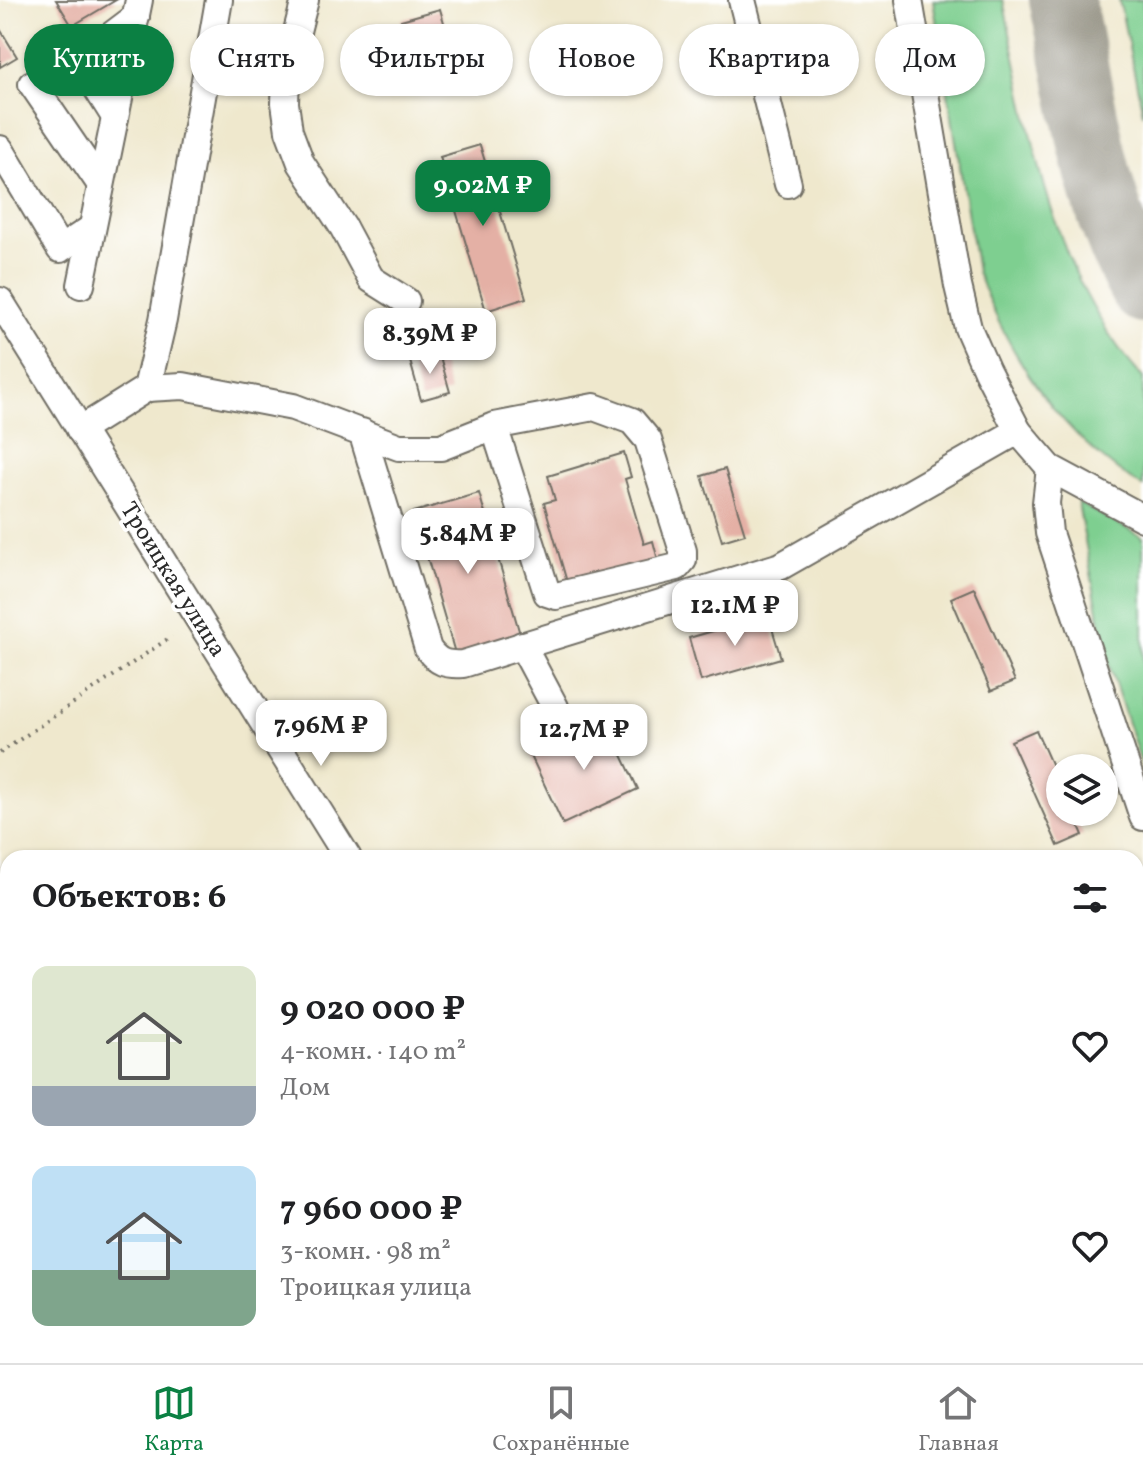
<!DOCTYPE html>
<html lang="ru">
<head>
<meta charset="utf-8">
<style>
	:root { --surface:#fff; --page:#f6f6f6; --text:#202124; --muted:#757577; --line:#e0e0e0; --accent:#0b8043 }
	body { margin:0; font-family:Vollkorn,serif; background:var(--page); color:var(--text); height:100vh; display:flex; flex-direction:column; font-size:30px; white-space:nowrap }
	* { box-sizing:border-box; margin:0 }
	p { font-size:26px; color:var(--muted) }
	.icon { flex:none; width:44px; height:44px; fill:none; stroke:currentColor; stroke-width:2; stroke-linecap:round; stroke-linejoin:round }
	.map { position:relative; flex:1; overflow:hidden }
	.details { position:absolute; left:0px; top:850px; width:1144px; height:514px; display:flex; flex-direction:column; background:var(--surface); border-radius:24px 24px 0 0; box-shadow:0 2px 6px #0004 }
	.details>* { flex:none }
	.hud { position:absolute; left:24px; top:24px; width:1096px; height:72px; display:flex; gap:16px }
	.fabs { position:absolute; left:1046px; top:754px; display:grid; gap:16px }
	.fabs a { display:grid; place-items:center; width:72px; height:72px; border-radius:50%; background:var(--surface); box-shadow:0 2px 6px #0004; font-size:40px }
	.price { position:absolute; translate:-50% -68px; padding:0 18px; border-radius:16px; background:#fff; color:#222; font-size:26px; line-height:52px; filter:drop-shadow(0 2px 4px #0008) }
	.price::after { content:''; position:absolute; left:50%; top:48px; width:24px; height:18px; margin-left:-12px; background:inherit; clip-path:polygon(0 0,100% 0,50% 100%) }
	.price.current { background:var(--accent); color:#fff }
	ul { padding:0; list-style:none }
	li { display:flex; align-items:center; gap:24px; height:200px; padding:0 32px }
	li span { display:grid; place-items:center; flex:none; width:224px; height:160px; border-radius:16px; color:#555 }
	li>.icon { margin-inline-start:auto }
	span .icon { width:96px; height:96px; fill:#fffc; stroke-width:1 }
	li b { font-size:34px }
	h2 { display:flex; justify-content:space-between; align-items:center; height:96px; padding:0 32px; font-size:34px }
	.pill { padding:0 28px; border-radius:36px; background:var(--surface); box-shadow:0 2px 6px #0004; font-size:28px; line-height:72px }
	.pill.current { background:var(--accent); color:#fff }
	.menu { display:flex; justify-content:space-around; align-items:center; height:112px; border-top:2px solid var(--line); background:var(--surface); font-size:22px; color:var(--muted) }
	.menu a { display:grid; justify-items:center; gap:4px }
	.menu .current { color:var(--accent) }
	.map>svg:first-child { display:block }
	.green { fill:#7ecf90; stroke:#547d5e; stroke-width:2 }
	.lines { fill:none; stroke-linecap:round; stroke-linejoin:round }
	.taxiway { stroke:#8d8a7c; stroke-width:66 }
	.building { fill:#e4b0a5 }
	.minor-casing { stroke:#706d64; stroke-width:30 }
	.path { stroke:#706d64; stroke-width:4; stroke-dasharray:2 6; stroke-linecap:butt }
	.minor { stroke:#fff; stroke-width:26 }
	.labels { text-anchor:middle; stroke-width:7; stroke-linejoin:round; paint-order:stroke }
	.street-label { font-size:24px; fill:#2b2b2b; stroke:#fff }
</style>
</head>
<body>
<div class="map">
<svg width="1143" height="1363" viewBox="0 0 1143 1363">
	<rect width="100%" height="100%" fill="#fff"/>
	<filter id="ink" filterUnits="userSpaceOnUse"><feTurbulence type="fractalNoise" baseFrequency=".0125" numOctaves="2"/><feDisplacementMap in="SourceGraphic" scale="16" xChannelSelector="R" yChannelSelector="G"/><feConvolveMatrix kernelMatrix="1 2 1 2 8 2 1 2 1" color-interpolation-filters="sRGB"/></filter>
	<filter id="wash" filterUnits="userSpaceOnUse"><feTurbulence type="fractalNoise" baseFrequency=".006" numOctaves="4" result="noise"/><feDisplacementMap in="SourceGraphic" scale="32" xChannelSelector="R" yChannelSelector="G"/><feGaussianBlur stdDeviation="1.8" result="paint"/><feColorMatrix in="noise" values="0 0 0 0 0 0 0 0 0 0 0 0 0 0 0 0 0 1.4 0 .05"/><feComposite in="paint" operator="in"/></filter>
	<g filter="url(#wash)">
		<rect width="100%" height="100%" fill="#efe8cd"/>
		<g class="green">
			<path d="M 933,0 L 1003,0 C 1032,133 1049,274 1143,378 L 1143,487 C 1061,437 1011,360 977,272 Z"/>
			<polygon points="1119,0 1143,0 1143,114"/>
			<polygon points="1078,503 1143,537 1143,769 1107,659"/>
		</g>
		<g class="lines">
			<path class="taxiway" d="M 1062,0 C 1083,96 1094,204 1143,290"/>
		</g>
		<g id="blocks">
			<g class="building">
				<polygon points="56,0 116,0 72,26"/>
				<polygon points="440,9 460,78 421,89 401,20"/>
				<polygon points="0,29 17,57 0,67"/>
				<polygon points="480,145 526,298 486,311 440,157"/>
				<polygon points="439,353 450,392 421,400 410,361"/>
				<polygon points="624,453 631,477 625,479 644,544 653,541 660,568 569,589 544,503 555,500 548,476"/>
				<polygon points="725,469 745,534 722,541 702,476"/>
				<polygon points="479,493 522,641 457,660 414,512"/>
				<polygon points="974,588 1015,681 991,691 951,598"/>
				<polygon points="768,615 781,658 701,681 689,638"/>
				<polygon points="605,719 638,789 563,824 530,754"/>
				<polygon points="1036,730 1060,784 1060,812 1073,812 1083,835 1058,846 1011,741"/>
				<polygon points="1136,959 1143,975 1143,1036 1136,1020"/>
				<polygon points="761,1356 788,1356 791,1363 764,1363"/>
				<polygon points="812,1356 862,1356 865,1363 815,1363"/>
				<polygon points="898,1356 928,1356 931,1363 901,1363"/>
			</g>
		</g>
	</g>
	<g filter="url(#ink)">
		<use href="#blocks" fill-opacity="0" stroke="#706d64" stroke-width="2"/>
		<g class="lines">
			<defs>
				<g id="minor">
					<polyline points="305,0 286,74 285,103 289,131 301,163 343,227 371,279 406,301"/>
					<polyline points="742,0 788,184"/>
					<polyline points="909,0 958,286 968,328 987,371 1018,431 1050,468 1143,518"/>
					<polyline points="32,84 101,185"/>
					<polyline points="115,117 79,60 136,17"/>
					<polyline points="0,149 60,249 92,228"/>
					<polyline points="81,285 139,0"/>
					<polyline points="0,301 348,858"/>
					<polyline points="147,388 183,386 293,407 399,447 441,447 494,426 594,407 632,421 648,440 683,551 683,560 677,567 556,596 547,593 494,426"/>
					<polyline points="80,430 147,388 163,320 219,0"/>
					<path d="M 362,432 L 428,649 C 438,663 446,665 463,664 L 781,566 L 1018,431"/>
					<polyline points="1050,468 1046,503 1049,533 1143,817"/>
					<polyline points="522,645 555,707"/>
					<polyline points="0,1185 8,1197"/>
					<polyline points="115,1356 120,1363"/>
					<polyline points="653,1356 657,1363"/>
					<polyline points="880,1356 883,1363"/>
					<polyline points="970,1356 974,1363"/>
				</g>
			</defs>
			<use href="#minor" class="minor-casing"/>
			<polyline class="path" points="0,753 172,636"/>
			<use href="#minor" class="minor"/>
		</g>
	</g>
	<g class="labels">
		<g class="street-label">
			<text transform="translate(174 579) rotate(58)" y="8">Троицкая улица</text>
		</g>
	</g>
</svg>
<div class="fabs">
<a><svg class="icon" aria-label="layers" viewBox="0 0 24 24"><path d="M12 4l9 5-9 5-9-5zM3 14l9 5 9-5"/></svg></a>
</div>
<b class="price current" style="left:483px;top:228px">9.02M ₽</b>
<b class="price" style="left:430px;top:376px">8.39M ₽</b>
<b class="price" style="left:468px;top:576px">5.84M ₽</b>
<b class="price" style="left:735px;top:648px">12.1M ₽</b>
<b class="price" style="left:321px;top:768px">7.96M ₽</b>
<b class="price" style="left:584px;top:772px">12.7M ₽</b>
<div class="hud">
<a class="pill current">Купить</a>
<a class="pill">Снять</a>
<a class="pill">Фильтры</a>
<a class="pill">Новое</a>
<a class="pill">Квартира</a>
<a class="pill">Дом</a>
</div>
<section class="details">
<h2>Объектов: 6<svg class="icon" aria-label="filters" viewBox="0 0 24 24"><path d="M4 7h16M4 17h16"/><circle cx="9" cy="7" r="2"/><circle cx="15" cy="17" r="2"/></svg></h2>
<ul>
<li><span style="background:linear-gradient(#dfe7d0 75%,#9aa5b1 0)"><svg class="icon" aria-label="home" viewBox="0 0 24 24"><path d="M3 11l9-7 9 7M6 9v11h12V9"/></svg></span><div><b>9 020 000 ₽</b><p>4-комн. · 140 m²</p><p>Дом</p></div><svg class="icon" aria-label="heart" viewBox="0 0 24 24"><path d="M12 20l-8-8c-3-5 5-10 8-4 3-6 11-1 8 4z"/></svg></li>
<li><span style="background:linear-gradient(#bfe0f5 65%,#7fa58c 0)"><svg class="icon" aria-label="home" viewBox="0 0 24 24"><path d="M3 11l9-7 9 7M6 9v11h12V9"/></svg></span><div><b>7 960 000 ₽</b><p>3-комн. · 98 m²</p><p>Троицкая улица</p></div><svg class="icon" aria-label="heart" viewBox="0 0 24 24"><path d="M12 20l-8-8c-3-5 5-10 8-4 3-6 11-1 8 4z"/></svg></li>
</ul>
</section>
</div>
<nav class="menu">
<a class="current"><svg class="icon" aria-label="map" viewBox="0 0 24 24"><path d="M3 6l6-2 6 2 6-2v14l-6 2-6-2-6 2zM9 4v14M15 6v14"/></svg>Карта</a>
<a><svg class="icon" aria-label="saved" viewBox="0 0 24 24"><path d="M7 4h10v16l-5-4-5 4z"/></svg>Сохранённые</a>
<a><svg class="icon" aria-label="home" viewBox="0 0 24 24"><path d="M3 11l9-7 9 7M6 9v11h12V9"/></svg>Главная</a>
</nav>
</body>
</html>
